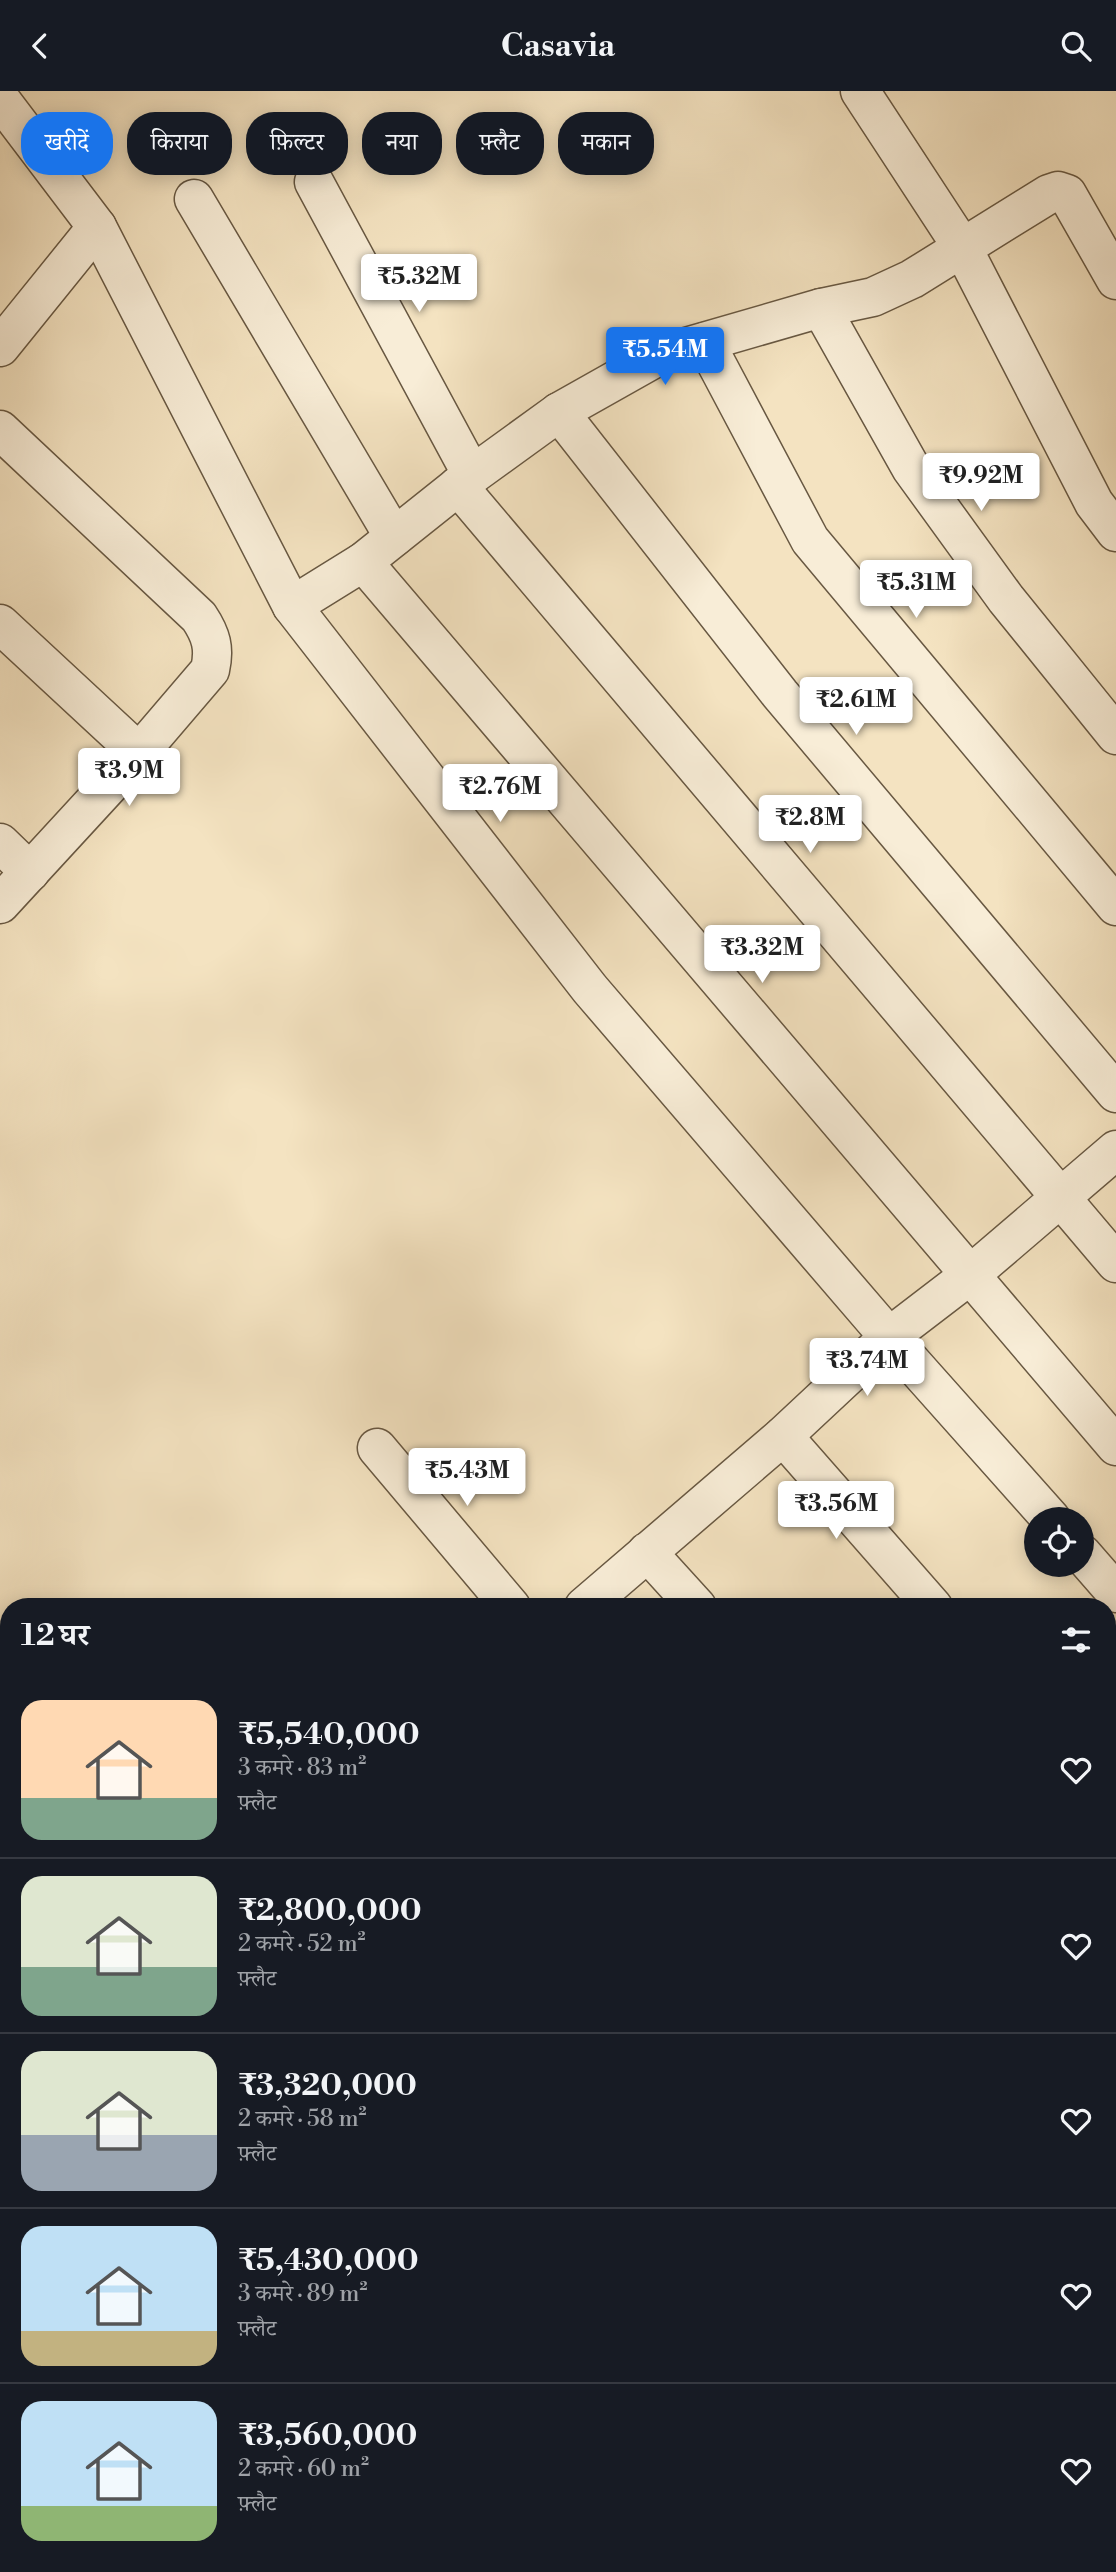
<!DOCTYPE html>
<html lang="hi">
<head>
<meta charset="utf-8">
<style>
	:root { --surface:#171b24; --page:#242831; --text:#f1f3f6; --muted:#9ea1a6; --line:#363941; --accent:#1a73e8 }
	body { margin:0; font-family:"Libre Bodoni","Noto Serif Devanagari",serif; background:var(--page); color:var(--text); height:100vh; display:flex; flex-direction:column; font-size:26px; white-space:nowrap }
	* { box-sizing:border-box; margin:0 }
	p { font-size:23px; color:var(--muted) }
	.icon { flex:none; width:38px; height:38px; fill:none; stroke:currentColor; stroke-width:2; stroke-linecap:round; stroke-linejoin:round }
	.map { position:relative; flex:1; overflow:hidden }
	.panel { position:absolute; left:0px; top:1507px; width:1116px; height:975px; display:flex; flex-direction:column; background:var(--surface); border-radius:28px 28px 0 0; box-shadow:0 4px 18px #0003 }
	.panel>* { flex:none }
	.top-card { position:absolute; left:21px; top:21px; width:700px; height:63px; display:flex; gap:14px }
	.fabs { position:absolute; left:1024px; top:1416px; display:grid; gap:14px }
	.fabs a { display:grid; place-items:center; width:70px; height:70px; border-radius:50%; background:var(--surface); box-shadow:0 4px 18px #0003; font-size:35px }
	.price { position:absolute; translate:-50% -60px; padding:0 16px; border-radius:7px; background:#fff; color:#222; font-size:23px; line-height:46px; filter:drop-shadow(0 2px 4px #0008) }
	.price::after { content:''; position:absolute; left:50%; top:42px; width:21px; height:16px; margin-left:-10px; background:inherit; clip-path:polygon(0 0,100% 0,50% 100%) }
	.price.current { background:var(--accent); color:#fff }
	ul { padding:0; list-style:none }
	li { display:flex; align-items:center; gap:21px; height:175px; padding:0 21px }
	li+li { border-top:2px solid var(--line) }
	li span { display:grid; place-items:center; flex:none; width:196px; height:140px; border-radius:21px; color:#555 }
	li>.icon { margin-inline-start:auto }
	span .icon { width:84px; height:84px; fill:#fffc; stroke-width:1 }
	li b { font-size:30px }
	h2 { display:flex; justify-content:space-between; align-items:center; height:84px; padding:0 21px; font-size:30px }
	.tag { padding:0 24px; border-radius:28px; background:var(--surface); box-shadow:0 4px 18px #0003; font-size:24px; line-height:63px }
	.tag.current { background:var(--accent); color:#fff }
	header { display:flex; justify-content:space-between; align-items:center; height:91px; padding:0 21px; background:var(--surface); font-size:32px; font-weight:700 }
	.map>svg:first-child { display:block }
	.lines { fill:none; stroke-linecap:round; stroke-linejoin:round }
	.minor-casing { stroke:#685842; stroke-width:41 }
	.minor { stroke:#f8edd7; stroke-width:38 }
</style>
</head>
<body>
<header><svg class="icon" aria-label="back" viewBox="0 0 24 24"><path d="M15 5l-7 7 7 7"/></svg>Casavia<svg class="icon" aria-label="search" viewBox="0 0 24 24"><circle cx="10" cy="10" r="6"/><path d="M15 15l6 6"/></svg></header>
<div class="map">
<svg width="1116" height="2481" viewBox="0 0 1116 2481">
	<rect width="100%" height="100%" fill="#f4e3c1"/>
	<filter id="stains"><feTurbulence type="fractalNoise" baseFrequency=".00286" numOctaves="4"/><feColorMatrix values="0 0 0 0 .2 0 0 0 0 .09 0 0 0 0 .02 0 0 0 .5 -.17"/></filter>
	<radialGradient id="worn" r=".72"><stop offset=".6" stop-color="#630" stop-opacity="0"/><stop offset="1" stop-color="#630" stop-opacity=".3"/></radialGradient>
	<g class="lines">
		<defs>
			<g id="minor">
				<polyline points="860,0 962,156 1094,412 1116,441"/>
				<polyline points="0,8 97,136 292,515 590,898 889,1246 1051,1428"/>
				<polyline points="314,91 472,384"/>
				<polyline points="194,108 394,446"/>
				<polyline points="821,217 911,377 1006,508 1116,644"/>
				<polyline points="705,251 810,449 1116,815"/>
				<polyline points="0,256 97,136"/>
				<polyline points="559,321 780,603 1116,1002"/>
				<path d="M 0,339 L 199,526 C 211,544 215,557 210,579 L 139,662 L 0,813"/>
				<polyline points="458,395 1116,1172"/>
				<polyline points="363,471 1116,1355"/>
				<polyline points="292,515 363,471 472,384 559,321 662,263 821,217 873,206 912,188 1049,103 1058,100 1067,103 1116,189"/>
				<polyline points="0,533 139,662"/>
				<polyline points="0,752 30,781"/>
				<polyline points="783,1345 933,1516"/>
				<polyline points="377,1357 511,1516"/>
				<polyline points="647,1461 697,1516"/>
				<polyline points="1082,1463 1116,1502"/>
				<polyline points="584,1516 783,1345 889,1246 970,1184 1116,1059"/>
				<polyline points="0,1593 9,1599"/>
				<polyline points="0,2167 9,2173"/>
				<polyline points="1108,2334 1116,2339"/>
				<polyline points="0,2365 9,2370"/>
				<polyline points="0,2470 9,2456"/>
				<polyline points="164,2473 176,2481"/>
				<polyline points="620,2481 625,2473"/>
			</g>
		</defs>
		<use href="#minor" class="minor-casing"/>
		<use href="#minor" class="minor"/>
	</g>
	<rect width="100%" height="100%" filter="url(#stains)"/>
	<rect width="100%" height="100%" fill="url(#worn)"/>
</svg>
<div class="fabs">
<a><svg class="icon" aria-label="locate" viewBox="0 0 24 24"><circle cx="12" cy="12" r="6"/><path d="M12 2v4M12 18v4M2 12h4M18 12h4"/></svg></a>
</div>
<b class="price" style="left:419px;top:223px">₹5.32M</b>
<b class="price current" style="left:665px;top:296px">₹5.54M</b>
<b class="price" style="left:981px;top:422px">₹9.92M</b>
<b class="price" style="left:916px;top:529px">₹5.31M</b>
<b class="price" style="left:856px;top:646px">₹2.61M</b>
<b class="price" style="left:129px;top:717px">₹3.9M</b>
<b class="price" style="left:500px;top:733px">₹2.76M</b>
<b class="price" style="left:810px;top:764px">₹2.8M</b>
<b class="price" style="left:762px;top:894px">₹3.32M</b>
<b class="price" style="left:867px;top:1307px">₹3.74M</b>
<b class="price" style="left:467px;top:1417px">₹5.43M</b>
<b class="price" style="left:836px;top:1450px">₹3.56M</b>
<div class="top-card">
<a class="tag current">खरीदें</a>
<a class="tag">किराया</a>
<a class="tag">फ़िल्टर</a>
<a class="tag">नया</a>
<a class="tag">फ़्लैट</a>
<a class="tag">मकान</a>
</div>
<section class="panel">
<h2>12 घर<svg class="icon" aria-label="filters" viewBox="0 0 24 24"><path d="M4 7h16M4 17h16"/><circle cx="9" cy="7" r="2"/><circle cx="15" cy="17" r="2"/></svg></h2>
<ul>
<li><span style="background:linear-gradient(#ffd9b3 70%,#7fa58c 0)"><svg class="icon" aria-label="home" viewBox="0 0 24 24"><path d="M3 11l9-7 9 7M6 9v11h12V9"/></svg></span><div><b>₹5,540,000</b><p>3 कमरे · 83 m²</p><p>फ़्लैट</p></div><svg class="icon" aria-label="heart" viewBox="0 0 24 24"><path d="M12 20l-8-8c-3-5 5-10 8-4 3-6 11-1 8 4z"/></svg></li>
<li><span style="background:linear-gradient(#dfe7d0 65%,#7fa58c 0)"><svg class="icon" aria-label="home" viewBox="0 0 24 24"><path d="M3 11l9-7 9 7M6 9v11h12V9"/></svg></span><div><b>₹2,800,000</b><p>2 कमरे · 52 m²</p><p>फ़्लैट</p></div><svg class="icon" aria-label="heart" viewBox="0 0 24 24"><path d="M12 20l-8-8c-3-5 5-10 8-4 3-6 11-1 8 4z"/></svg></li>
<li><span style="background:linear-gradient(#dfe7d0 60%,#9aa5b1 0)"><svg class="icon" aria-label="home" viewBox="0 0 24 24"><path d="M3 11l9-7 9 7M6 9v11h12V9"/></svg></span><div><b>₹3,320,000</b><p>2 कमरे · 58 m²</p><p>फ़्लैट</p></div><svg class="icon" aria-label="heart" viewBox="0 0 24 24"><path d="M12 20l-8-8c-3-5 5-10 8-4 3-6 11-1 8 4z"/></svg></li>
<li><span style="background:linear-gradient(#bfe0f5 75%,#c2b280 0)"><svg class="icon" aria-label="home" viewBox="0 0 24 24"><path d="M3 11l9-7 9 7M6 9v11h12V9"/></svg></span><div><b>₹5,430,000</b><p>3 कमरे · 89 m²</p><p>फ़्लैट</p></div><svg class="icon" aria-label="heart" viewBox="0 0 24 24"><path d="M12 20l-8-8c-3-5 5-10 8-4 3-6 11-1 8 4z"/></svg></li>
<li><span style="background:linear-gradient(#bfe0f5 75%,#8fb573 0)"><svg class="icon" aria-label="home" viewBox="0 0 24 24"><path d="M3 11l9-7 9 7M6 9v11h12V9"/></svg></span><div><b>₹3,560,000</b><p>2 कमरे · 60 m²</p><p>फ़्लैट</p></div><svg class="icon" aria-label="heart" viewBox="0 0 24 24"><path d="M12 20l-8-8c-3-5 5-10 8-4 3-6 11-1 8 4z"/></svg></li>
</ul>
</section>
</div>
</body>
</html>
